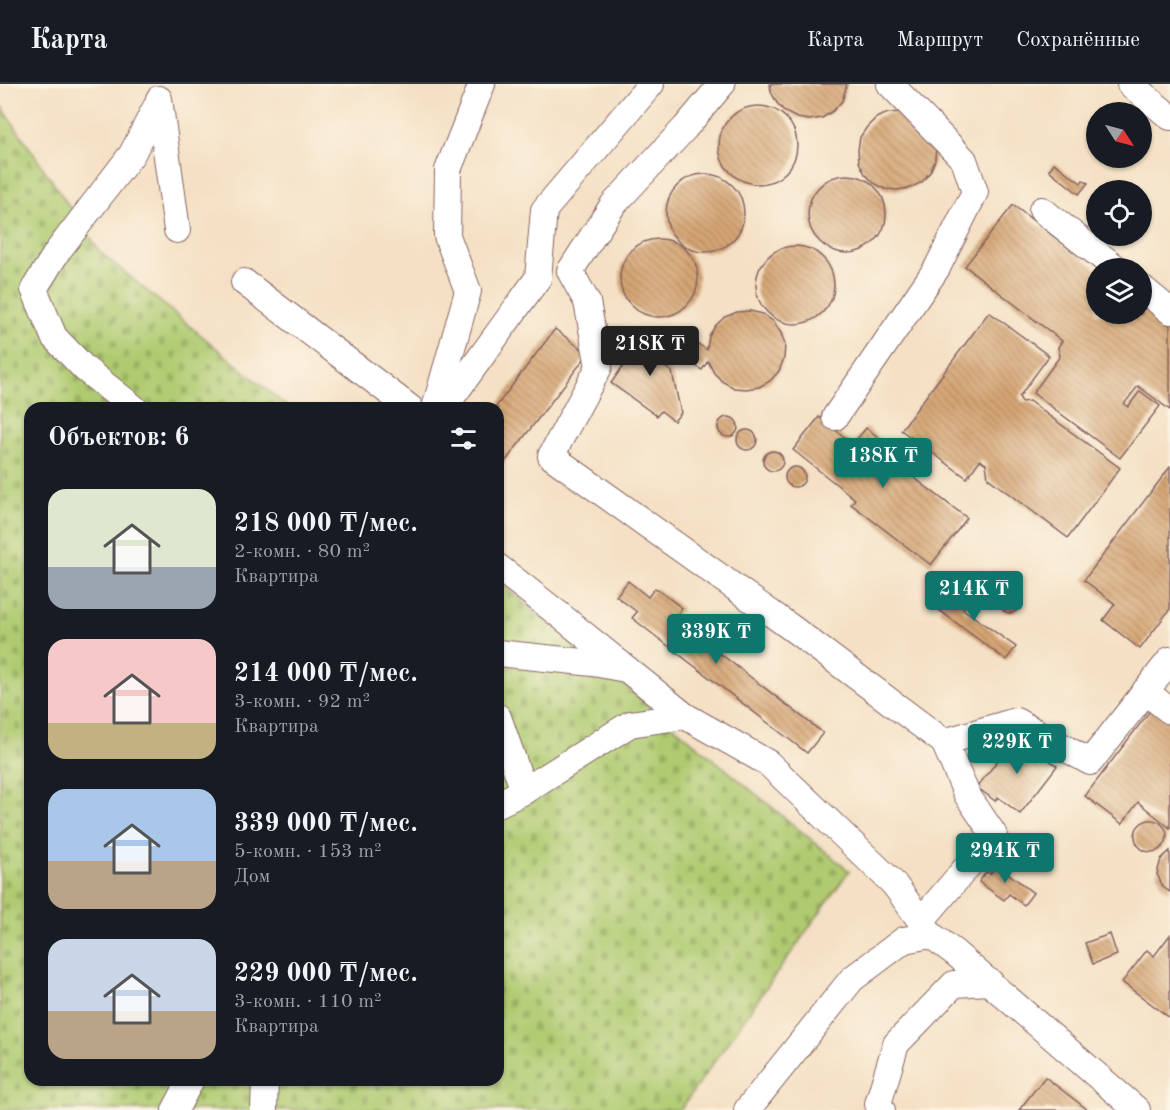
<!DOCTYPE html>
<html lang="ru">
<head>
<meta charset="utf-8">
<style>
	:root { --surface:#171b24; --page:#20242c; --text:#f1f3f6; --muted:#9ea1a6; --line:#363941; --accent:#0f766e }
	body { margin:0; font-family:"Old Standard TT",serif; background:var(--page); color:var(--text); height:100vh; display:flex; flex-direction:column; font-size:22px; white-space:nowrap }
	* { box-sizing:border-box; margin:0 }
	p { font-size:20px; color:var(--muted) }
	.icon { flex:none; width:33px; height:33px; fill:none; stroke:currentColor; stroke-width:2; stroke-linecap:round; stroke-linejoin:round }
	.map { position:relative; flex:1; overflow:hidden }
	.side { position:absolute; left:24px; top:318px; width:480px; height:684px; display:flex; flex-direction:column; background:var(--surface); border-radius:18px; box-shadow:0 2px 4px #0004 }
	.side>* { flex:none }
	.needle { width:39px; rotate:126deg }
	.controls { position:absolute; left:1086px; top:18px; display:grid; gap:12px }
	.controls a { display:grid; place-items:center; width:66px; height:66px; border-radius:50%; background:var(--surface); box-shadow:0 2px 4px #0004; font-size:30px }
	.price { position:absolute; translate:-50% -51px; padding:0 14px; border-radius:6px; background:var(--accent); color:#fff; font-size:20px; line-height:39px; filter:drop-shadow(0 2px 3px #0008) }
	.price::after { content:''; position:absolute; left:50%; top:36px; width:18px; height:14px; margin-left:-9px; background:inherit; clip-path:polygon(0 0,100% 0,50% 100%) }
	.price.selected { background:#222; color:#fff }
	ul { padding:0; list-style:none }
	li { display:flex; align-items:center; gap:18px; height:150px; padding:0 24px }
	li span { display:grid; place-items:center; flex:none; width:168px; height:120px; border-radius:18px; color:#555 }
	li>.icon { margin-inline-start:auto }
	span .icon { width:72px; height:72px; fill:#fffc; stroke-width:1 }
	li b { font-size:26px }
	h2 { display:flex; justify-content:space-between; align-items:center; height:72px; padding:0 24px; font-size:26px }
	header { display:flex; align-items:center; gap:36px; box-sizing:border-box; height:84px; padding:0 30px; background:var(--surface); border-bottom:2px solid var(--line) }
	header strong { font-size:28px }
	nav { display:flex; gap:33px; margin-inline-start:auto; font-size:21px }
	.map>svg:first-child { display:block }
	.cemetery { fill:url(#cemetery-stones); stroke:#7c744e; stroke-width:1.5 }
	.building { fill:url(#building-back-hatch) }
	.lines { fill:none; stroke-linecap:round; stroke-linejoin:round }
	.minor-casing { stroke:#866361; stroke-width:28 }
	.minor { stroke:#fff; stroke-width:26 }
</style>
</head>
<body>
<header>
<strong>Карта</strong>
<nav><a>Карта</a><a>Маршрут</a><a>Сохранённые</a></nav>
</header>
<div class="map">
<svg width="1170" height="1026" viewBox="0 0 1170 1026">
	<defs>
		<pattern id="cemetery-stones" width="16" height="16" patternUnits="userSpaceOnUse" patternTransform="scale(1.5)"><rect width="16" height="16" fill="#afca70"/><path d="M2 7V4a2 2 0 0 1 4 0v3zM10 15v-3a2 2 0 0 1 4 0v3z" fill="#98ad61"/></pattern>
		<pattern id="building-back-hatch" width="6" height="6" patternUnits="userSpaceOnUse" patternTransform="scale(1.5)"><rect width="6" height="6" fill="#d5a574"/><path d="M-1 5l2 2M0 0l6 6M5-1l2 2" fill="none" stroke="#af865f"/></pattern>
	</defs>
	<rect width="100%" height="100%" fill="#fcf5e5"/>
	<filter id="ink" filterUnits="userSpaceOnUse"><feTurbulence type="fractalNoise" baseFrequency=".0167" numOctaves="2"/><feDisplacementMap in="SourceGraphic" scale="12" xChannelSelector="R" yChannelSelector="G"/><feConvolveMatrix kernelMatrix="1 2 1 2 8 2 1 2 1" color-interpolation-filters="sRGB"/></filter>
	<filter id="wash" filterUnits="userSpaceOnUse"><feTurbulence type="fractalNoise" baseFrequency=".008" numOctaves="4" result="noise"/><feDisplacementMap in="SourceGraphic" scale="24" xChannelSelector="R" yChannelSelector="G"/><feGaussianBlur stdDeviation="1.35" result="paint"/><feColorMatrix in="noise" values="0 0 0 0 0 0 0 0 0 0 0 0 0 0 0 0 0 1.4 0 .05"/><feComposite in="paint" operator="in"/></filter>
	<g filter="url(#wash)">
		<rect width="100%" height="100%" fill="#f4e0c4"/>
		<polygon class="cemetery" points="0,20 100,168 289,324 30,324 30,996 498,996 498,497 849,787 680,1026 0,1026"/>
		<g id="blocks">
			<g class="building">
				<polygon points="770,0 847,0 842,17 833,27 822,34 809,36 797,34 785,28 777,19 771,8"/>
				<circle cx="758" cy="61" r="39"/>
				<polygon points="901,28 936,62 935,76 930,88 922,98 910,104 897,106 885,105 874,99 865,90 859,78 858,66 860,53 867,43 876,34 888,29"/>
				<polygon points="1054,79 1081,99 1083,96 1088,99 1079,110 1049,86"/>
				<circle cx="705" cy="129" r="39"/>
				<circle cx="847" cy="130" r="39"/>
				<polygon points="1013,121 1096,185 1096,230 1142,230 1142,220 1170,242 1170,326 1138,302 1124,320 1128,323 1140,307 1160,322 1120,374 1033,309 1060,272 1058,263 1062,257 965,182"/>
				<circle cx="659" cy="194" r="39"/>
				<circle cx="795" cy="201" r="39"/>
				<polygon points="750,227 763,230 774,238 781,249 785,261 784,274 779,287 770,297 759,303 746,305 734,304 723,298 714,289 708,277 702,286 687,276 698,260 707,266 709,252 716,241 725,233 737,228"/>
				<polygon points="989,228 1049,272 1019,313 1022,318 1029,317 1120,384 1068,454 988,394 986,380 980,376 967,394 901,346"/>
				<polygon points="555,245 588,270 498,387 498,324 495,324"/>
				<polygon points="649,245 675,264 662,281 672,288 681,329 674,337 661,327 657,332 611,299"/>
				<polygon points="819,333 853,360 866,344 886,359 887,373 967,434 931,481 851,420 855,415 793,366"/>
				<circle cx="728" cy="343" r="10"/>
				<circle cx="747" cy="356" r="10"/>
				<circle cx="773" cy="377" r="10"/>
				<polygon points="1170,383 1170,525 1140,565 1103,536 1115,520 1084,496"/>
				<circle cx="795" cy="393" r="10"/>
				<circle cx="990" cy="505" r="10"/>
				<polygon points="628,497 648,513 655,504 682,524 674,534 823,649 807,669 632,534 637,528 616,512"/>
				<polygon points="960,498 975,509 963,525 1016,563 1006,576 939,526"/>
				<circle cx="1010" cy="519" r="10"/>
				<polygon points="1153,623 1170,638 1170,744 1138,718 1122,740 1085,712"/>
				<polygon points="1017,652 1057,682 1020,730 998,713 995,717 977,703"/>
				<circle cx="1151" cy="752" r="16"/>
				<polygon points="1170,767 1170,808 1163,803 1157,790 1161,775"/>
				<polygon points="1000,777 1010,785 1008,789 1033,809 1024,821 1009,810 1004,816 979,798 986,788 990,790"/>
				<polygon points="1110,850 1117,871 1093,880 1085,859"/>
				<polygon points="1170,851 1170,934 1122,898 1147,866 1154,872"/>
				<polygon points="1045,993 1088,1026 1019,1026"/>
			</g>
		</g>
	</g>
	<g filter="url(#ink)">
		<use href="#blocks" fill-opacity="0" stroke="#866361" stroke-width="1.5"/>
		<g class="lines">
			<defs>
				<g id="minor">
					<polyline points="722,0 685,44 613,121 570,187 587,218 599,283 551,372 793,545 944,658 967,711 994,751 921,837"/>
					<polyline points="1130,0 1170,33"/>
					<polyline points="159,15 177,146"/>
					<polyline points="1042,126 1116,184"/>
					<polyline points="244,198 410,324"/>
					<polyline points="1142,204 1170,227"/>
					<polyline points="134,324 85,285 54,253 34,205 57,168 132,70 159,17"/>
					<polyline points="435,324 468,207 447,152 448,86 482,0"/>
					<polyline points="444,324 538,194 544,126 651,0"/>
					<polyline points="835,333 937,184 975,108 964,76 890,0"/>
					<polyline points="498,483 561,532 685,632 768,679 894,800 931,851 955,869 1137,1026"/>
					<polyline points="498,569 593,579 626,585"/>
					<polyline points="1145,607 1170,627"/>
					<polyline points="498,633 524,707 630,640 685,632"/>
					<polyline points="944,658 1016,637 1090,678 1170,576"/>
					<polyline points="498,720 524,707"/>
					<polyline points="175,1026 191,996"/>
					<polyline points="264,1026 265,996"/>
					<polyline points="747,1026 852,895 904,856 931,851"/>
					<polyline points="882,1026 878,1020 896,960 954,900 990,898"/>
				</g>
			</defs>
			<use href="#minor" class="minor-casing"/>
			<use href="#minor" class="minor"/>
		</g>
	</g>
</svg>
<div class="controls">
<a><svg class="needle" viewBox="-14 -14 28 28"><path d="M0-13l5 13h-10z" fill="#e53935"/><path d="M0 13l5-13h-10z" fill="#9ea1a6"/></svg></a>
<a><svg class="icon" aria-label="locate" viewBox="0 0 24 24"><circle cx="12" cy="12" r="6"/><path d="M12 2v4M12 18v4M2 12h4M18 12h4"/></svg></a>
<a><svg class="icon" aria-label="layers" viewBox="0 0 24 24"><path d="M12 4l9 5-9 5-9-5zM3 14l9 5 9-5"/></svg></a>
</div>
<b class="price selected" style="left:650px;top:293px">218K ₸</b>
<b class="price" style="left:883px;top:405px">138K ₸</b>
<b class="price" style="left:974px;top:538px">214K ₸</b>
<b class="price" style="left:716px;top:581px">339K ₸</b>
<b class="price" style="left:1017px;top:691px">229K ₸</b>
<b class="price" style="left:1005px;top:800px">294K ₸</b>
<section class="side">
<h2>Объектов: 6<svg class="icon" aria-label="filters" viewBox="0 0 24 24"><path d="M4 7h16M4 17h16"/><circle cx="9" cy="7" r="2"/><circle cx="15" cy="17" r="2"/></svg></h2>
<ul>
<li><span style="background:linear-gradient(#dfe7d0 65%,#9aa5b1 0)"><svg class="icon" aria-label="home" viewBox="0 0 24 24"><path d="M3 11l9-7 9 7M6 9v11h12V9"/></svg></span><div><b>218 000 ₸/мес.</b><p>2-комн. · 80 m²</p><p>Квартира</p></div></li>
<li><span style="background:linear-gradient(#f6c9c9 70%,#c2b280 0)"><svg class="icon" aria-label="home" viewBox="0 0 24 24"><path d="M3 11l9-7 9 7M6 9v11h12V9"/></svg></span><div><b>214 000 ₸/мес.</b><p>3-комн. · 92 m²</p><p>Квартира</p></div></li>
<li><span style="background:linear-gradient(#a9c7e8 60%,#b9a48a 0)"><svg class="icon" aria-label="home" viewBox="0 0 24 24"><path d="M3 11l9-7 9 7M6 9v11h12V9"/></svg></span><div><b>339 000 ₸/мес.</b><p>5-комн. · 153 m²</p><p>Дом</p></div></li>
<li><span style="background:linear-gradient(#c9d6e8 60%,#b9a48a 0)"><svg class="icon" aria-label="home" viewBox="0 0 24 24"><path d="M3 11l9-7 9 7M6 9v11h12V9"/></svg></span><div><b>229 000 ₸/мес.</b><p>3-комн. · 110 m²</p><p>Квартира</p></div></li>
</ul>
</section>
</div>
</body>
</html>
